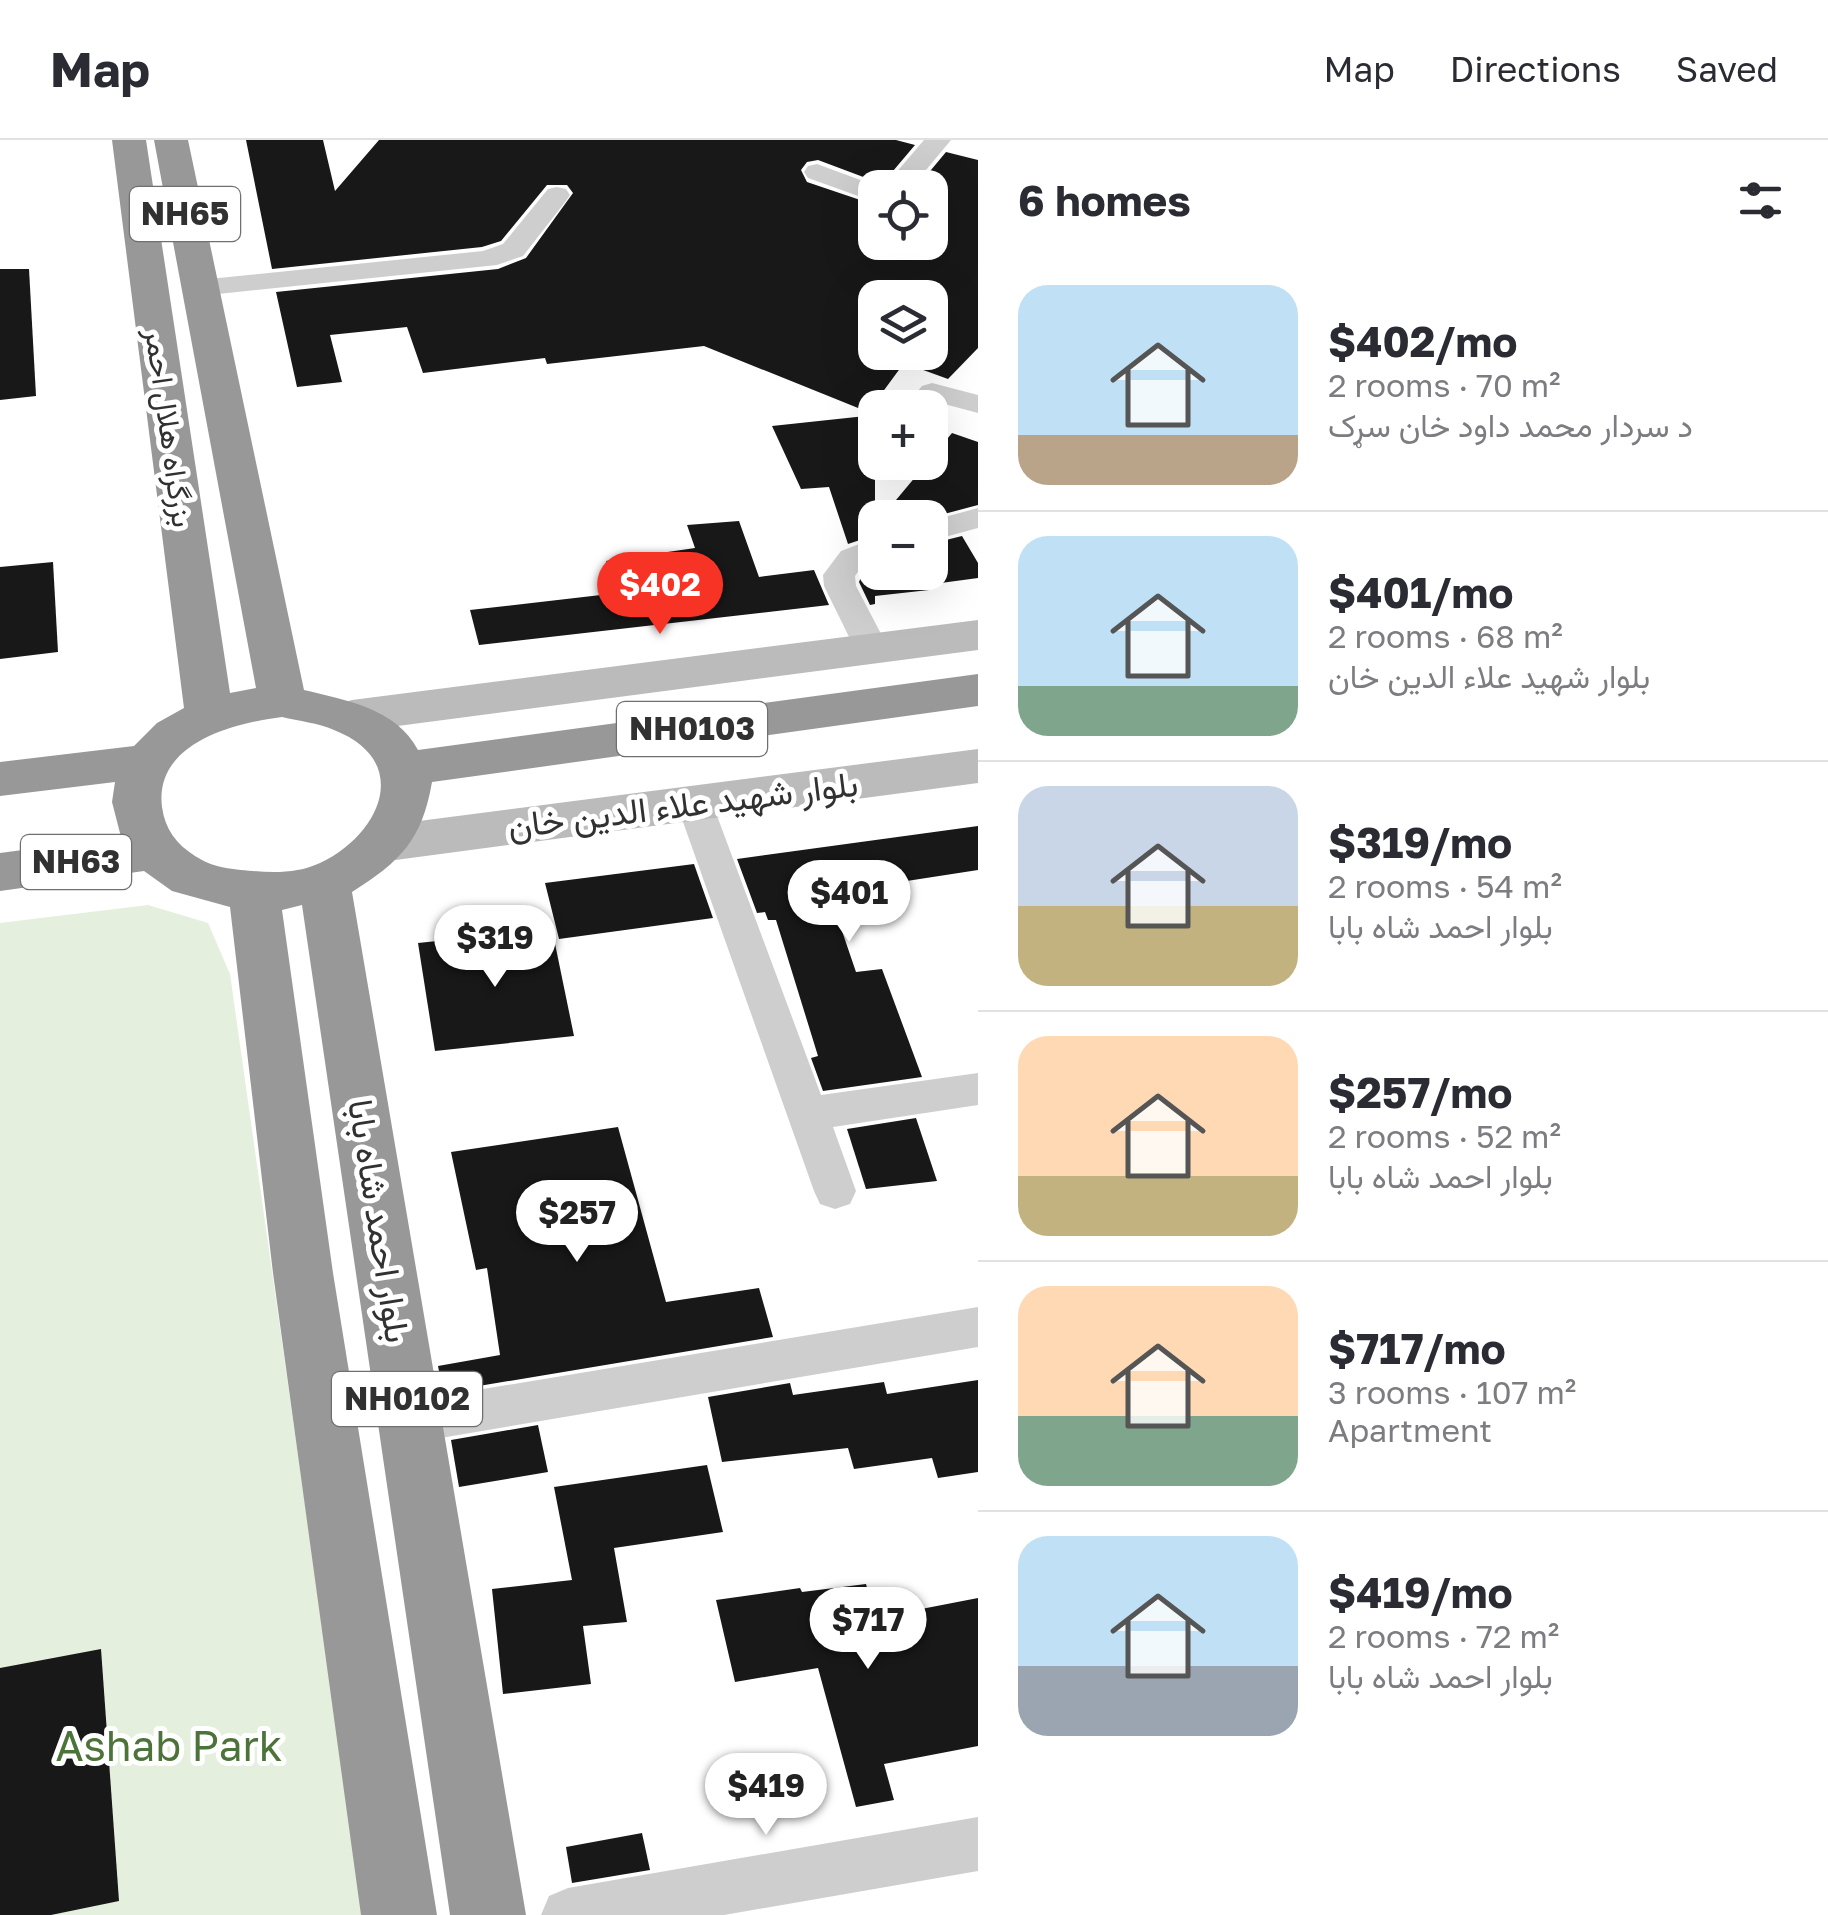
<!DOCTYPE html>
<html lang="en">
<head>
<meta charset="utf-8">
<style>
	:root { --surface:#fff; --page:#f2f2f3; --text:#2b2b33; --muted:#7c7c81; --line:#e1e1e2; --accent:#f73325 }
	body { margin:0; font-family:"Golos Text",Vazirmatn,sans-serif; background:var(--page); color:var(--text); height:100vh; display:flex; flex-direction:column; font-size:38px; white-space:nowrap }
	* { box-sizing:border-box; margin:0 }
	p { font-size:32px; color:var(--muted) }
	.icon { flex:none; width:55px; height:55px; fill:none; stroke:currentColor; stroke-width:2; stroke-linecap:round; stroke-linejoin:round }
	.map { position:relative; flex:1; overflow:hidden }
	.side { display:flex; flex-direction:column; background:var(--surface); width:850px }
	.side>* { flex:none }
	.controls { position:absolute; left:858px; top:30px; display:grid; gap:20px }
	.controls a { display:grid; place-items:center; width:90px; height:90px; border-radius:20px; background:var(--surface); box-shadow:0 10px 40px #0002; font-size:50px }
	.price { position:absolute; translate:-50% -85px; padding:0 22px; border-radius:35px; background:#fff; color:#222; font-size:32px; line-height:65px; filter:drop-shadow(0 2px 5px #0008) }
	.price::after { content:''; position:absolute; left:50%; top:60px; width:30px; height:22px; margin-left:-15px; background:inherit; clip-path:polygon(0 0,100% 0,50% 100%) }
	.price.current { background:var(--accent); color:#fff }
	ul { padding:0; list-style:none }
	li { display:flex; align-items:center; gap:30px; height:250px; padding:0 40px }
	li+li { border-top:2px solid var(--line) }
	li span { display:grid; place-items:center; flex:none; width:280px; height:200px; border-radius:30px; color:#555 }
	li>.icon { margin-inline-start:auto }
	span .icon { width:120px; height:120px; fill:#fffc; stroke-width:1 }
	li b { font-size:42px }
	h2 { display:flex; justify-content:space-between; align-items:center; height:120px; padding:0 40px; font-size:42px }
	header { display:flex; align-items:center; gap:60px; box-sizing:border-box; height:140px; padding:0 50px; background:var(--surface); border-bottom:2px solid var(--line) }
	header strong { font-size:48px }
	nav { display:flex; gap:55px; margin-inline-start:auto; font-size:35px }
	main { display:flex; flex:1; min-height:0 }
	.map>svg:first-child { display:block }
	.green { fill:#e5efde }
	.building { fill:#181818; fill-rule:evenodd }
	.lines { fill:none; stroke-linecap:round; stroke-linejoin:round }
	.street { fill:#cecece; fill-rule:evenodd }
	.secondary { fill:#bbb; fill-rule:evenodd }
	.highway { fill:#989898; fill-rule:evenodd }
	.labels { text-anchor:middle; stroke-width:10; stroke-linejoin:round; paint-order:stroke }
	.far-street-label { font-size:30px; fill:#313131; stroke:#fff }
	.shield { fill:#fff; stroke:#6f6f6f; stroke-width:2.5 }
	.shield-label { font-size:32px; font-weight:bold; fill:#313131 }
	.street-label { font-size:35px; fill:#313131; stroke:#fff }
	.near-park-label { font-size:42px; fill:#4c7339; stroke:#fff }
</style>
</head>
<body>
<header>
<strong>Map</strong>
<nav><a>Map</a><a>Directions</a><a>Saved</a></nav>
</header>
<main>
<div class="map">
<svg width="978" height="1775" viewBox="0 0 978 1775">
	<rect width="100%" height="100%" fill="#fff"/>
	<polygon class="green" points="148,765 208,783 230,834 363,1775 0,1775 0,783"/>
	<g class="building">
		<path d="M 246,0 L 323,0 L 335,51 L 379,0 L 896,0 L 915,5 L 882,44 L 818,20 L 807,22 L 801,30 L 807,42 L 875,65 L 875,102 L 930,102 L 930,48 L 916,48 L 946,12 L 978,20 L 978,208 L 948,239 L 904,223 L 868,272 L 704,206 L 547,224 L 545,218 L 423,233 L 407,187 L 330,195 L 342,242 L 297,247 L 276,152 L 498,129 L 526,118 L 573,53 L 567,45 L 547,45 L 501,101 L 482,107 L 272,129 ZM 875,158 L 930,158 L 930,212 L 875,212 Z"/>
		<polygon points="0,129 29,129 36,256 0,260"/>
		<polygon points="875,275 875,395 848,404 829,347 801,349 772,286"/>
		<polygon points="952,293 978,302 978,365 929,378 881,378"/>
		<polygon points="739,381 759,437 814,430 829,465 479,505 470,470 618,453 606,421 695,408 687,385"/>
		<polygon points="962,396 978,423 978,438 926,445 929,450 875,456 875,464 870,465 859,442 865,428 875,424 875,432 930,432 930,404"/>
		<polygon points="53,422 58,512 0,519 0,427"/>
		<polygon points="978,686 978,730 829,753 856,832 882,829 922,937 823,951 811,918 818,916 776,780 768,780 765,772 757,773 737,719"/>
		<polygon points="694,724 713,778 559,799 545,743"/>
		<polygon points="552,789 574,896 435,911 418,803"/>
		<polygon points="916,978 937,1041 866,1049 847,989"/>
		<polygon points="618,987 666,1162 759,1148 773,1197 443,1252 438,1226 500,1215 487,1128 476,1130 451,1012"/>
		<polygon points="978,1240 978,1332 938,1338 932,1318 854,1329 848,1308 722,1322 708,1257 790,1243 793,1255 884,1242 887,1254"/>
		<polygon points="538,1285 548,1332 459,1347 451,1300"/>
		<polygon points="707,1325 723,1392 614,1408 627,1482 583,1486 591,1544 503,1554 492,1449 572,1440 554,1347"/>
		<polygon points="866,1444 875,1478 978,1458 978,1606 884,1624 894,1660 856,1667 818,1528 735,1542 716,1460 800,1448 802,1452"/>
		<polygon points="101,1509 119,1761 51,1775 0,1775 0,1528"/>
		<polygon points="642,1693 650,1730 572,1743 566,1707"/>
	</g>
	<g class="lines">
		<g class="street">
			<polygon points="924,0 951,0 911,48 883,48"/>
			<polygon points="817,24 882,48 875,48 875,62 808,38 804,32 808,26"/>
			<polygon points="557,47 566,49 570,55 566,61 523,116 497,125 199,156 185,148 199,140 483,111 503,104 548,49"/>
			<polygon points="932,243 978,255 978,273 922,258 917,252 922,246"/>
			<polygon points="978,368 978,388 930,401 930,381"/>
			<polygon points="875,398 875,420 863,425 855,436 856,446 889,509 884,517 872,520 860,517 855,509 824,446 823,435 841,411"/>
			<polygon points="695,652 708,656 713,665 821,955 978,933 978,965 833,987 856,1051 850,1064 835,1069 820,1064 814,1051 677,665 682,656"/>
			<polygon points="978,1167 978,1207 411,1303 395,1297 388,1282 395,1267 411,1261"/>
			<polygon points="978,1677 978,1731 724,1775 541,1775 549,1756 568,1748"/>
		</g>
		<g class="secondary">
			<polygon points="978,480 978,510 352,592 335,587 328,576 335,565 352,560"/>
			<polygon points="978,609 978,643 388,721 370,716 363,703 370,690 388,685"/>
		</g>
		<path class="highway" d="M 112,0 L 146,0 L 230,553 L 256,548 L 154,0 L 188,0 L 304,550 C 345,560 396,568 418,610 L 978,534 L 978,566 L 432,642 C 422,700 401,721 352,752 L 526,1775 L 450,1775 L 302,765 L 282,770 L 333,1133 L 437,1775 L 361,1775 L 273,1133 L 230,767 L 172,751 L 144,731 L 0,751 L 0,713 L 121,697 L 112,662 L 115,642 L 0,656 L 0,622 L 134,606 L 157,583 L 184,568 ZM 282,577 C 299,581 318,583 334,590 C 413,621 381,694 320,723 C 299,733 275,733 253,731 C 230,729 214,728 195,716 C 176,704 165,689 162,667 C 154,603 234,583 282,577 Z"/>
	</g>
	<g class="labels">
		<g class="far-street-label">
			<text transform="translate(169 288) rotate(82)" y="10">بزرگراه هلال احمر</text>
		</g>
		<g class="shield">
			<rect x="130" y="47" width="110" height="54" rx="8"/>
			<rect x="617" y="562" width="150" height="54" rx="8"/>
			<rect x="21" y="695" width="110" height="54" rx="8"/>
			<rect x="332" y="1232" width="150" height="54" rx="8"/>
		</g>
		<g class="shield-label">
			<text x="185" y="85">NH65</text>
			<text x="692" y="600">NH0103</text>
			<text x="76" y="733">NH63</text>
			<text x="407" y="1270">NH0102</text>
		</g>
		<g class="street-label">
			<text transform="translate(683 665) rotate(-7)" y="12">بلوار شهید علاء الدین خان</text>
			<text transform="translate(379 1081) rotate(81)" y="12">بلوار احمد شاه بابا</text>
		</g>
		<g class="near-park-label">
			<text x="169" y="1621">Ashab Park</text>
		</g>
	</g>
</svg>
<div class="controls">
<a><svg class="icon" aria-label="locate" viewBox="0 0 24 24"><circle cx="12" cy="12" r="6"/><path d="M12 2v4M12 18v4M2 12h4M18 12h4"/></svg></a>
<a><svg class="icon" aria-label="layers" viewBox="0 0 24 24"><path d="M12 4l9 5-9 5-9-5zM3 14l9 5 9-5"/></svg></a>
<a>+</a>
<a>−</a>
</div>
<b class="price current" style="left:660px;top:497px">$402</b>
<b class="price" style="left:849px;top:805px">$401</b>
<b class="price" style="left:495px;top:850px">$319</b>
<b class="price" style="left:577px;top:1125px">$257</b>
<b class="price" style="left:868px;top:1532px">$717</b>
<b class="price" style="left:766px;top:1698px">$419</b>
</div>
<section class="side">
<h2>6 homes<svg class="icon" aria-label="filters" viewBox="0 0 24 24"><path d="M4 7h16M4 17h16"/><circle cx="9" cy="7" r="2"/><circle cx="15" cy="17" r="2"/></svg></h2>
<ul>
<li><span style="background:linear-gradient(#bfe0f5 75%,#b9a48a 0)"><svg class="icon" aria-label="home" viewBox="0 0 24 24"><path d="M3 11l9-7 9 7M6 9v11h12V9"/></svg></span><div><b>$402/mo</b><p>2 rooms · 70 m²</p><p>د سردار محمد داود خان سړک</p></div></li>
<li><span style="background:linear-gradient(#bfe0f5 75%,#7fa58c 0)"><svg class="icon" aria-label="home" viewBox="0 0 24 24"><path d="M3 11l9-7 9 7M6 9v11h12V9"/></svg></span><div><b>$401/mo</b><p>2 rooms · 68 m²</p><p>بلوار شهید علاء الدین خان</p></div></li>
<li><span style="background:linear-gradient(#c9d6e8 60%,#c2b280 0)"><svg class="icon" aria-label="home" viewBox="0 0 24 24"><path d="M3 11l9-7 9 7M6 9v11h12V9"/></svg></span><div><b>$319/mo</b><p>2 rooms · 54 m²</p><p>بلوار احمد شاه بابا</p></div></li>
<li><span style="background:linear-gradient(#ffd9b3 70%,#c2b280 0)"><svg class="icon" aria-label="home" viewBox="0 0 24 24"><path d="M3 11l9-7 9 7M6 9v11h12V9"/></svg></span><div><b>$257/mo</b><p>2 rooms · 52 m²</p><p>بلوار احمد شاه بابا</p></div></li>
<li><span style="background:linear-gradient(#ffd9b3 65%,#7fa58c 0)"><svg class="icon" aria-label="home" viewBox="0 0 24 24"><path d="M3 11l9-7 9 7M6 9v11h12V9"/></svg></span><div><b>$717/mo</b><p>3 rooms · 107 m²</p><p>Apartment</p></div></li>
<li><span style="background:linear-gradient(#bfe0f5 65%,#9aa5b1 0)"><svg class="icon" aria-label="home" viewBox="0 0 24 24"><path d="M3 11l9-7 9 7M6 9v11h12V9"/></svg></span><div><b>$419/mo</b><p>2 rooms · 72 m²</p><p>بلوار احمد شاه بابا</p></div></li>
</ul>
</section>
</main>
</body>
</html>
